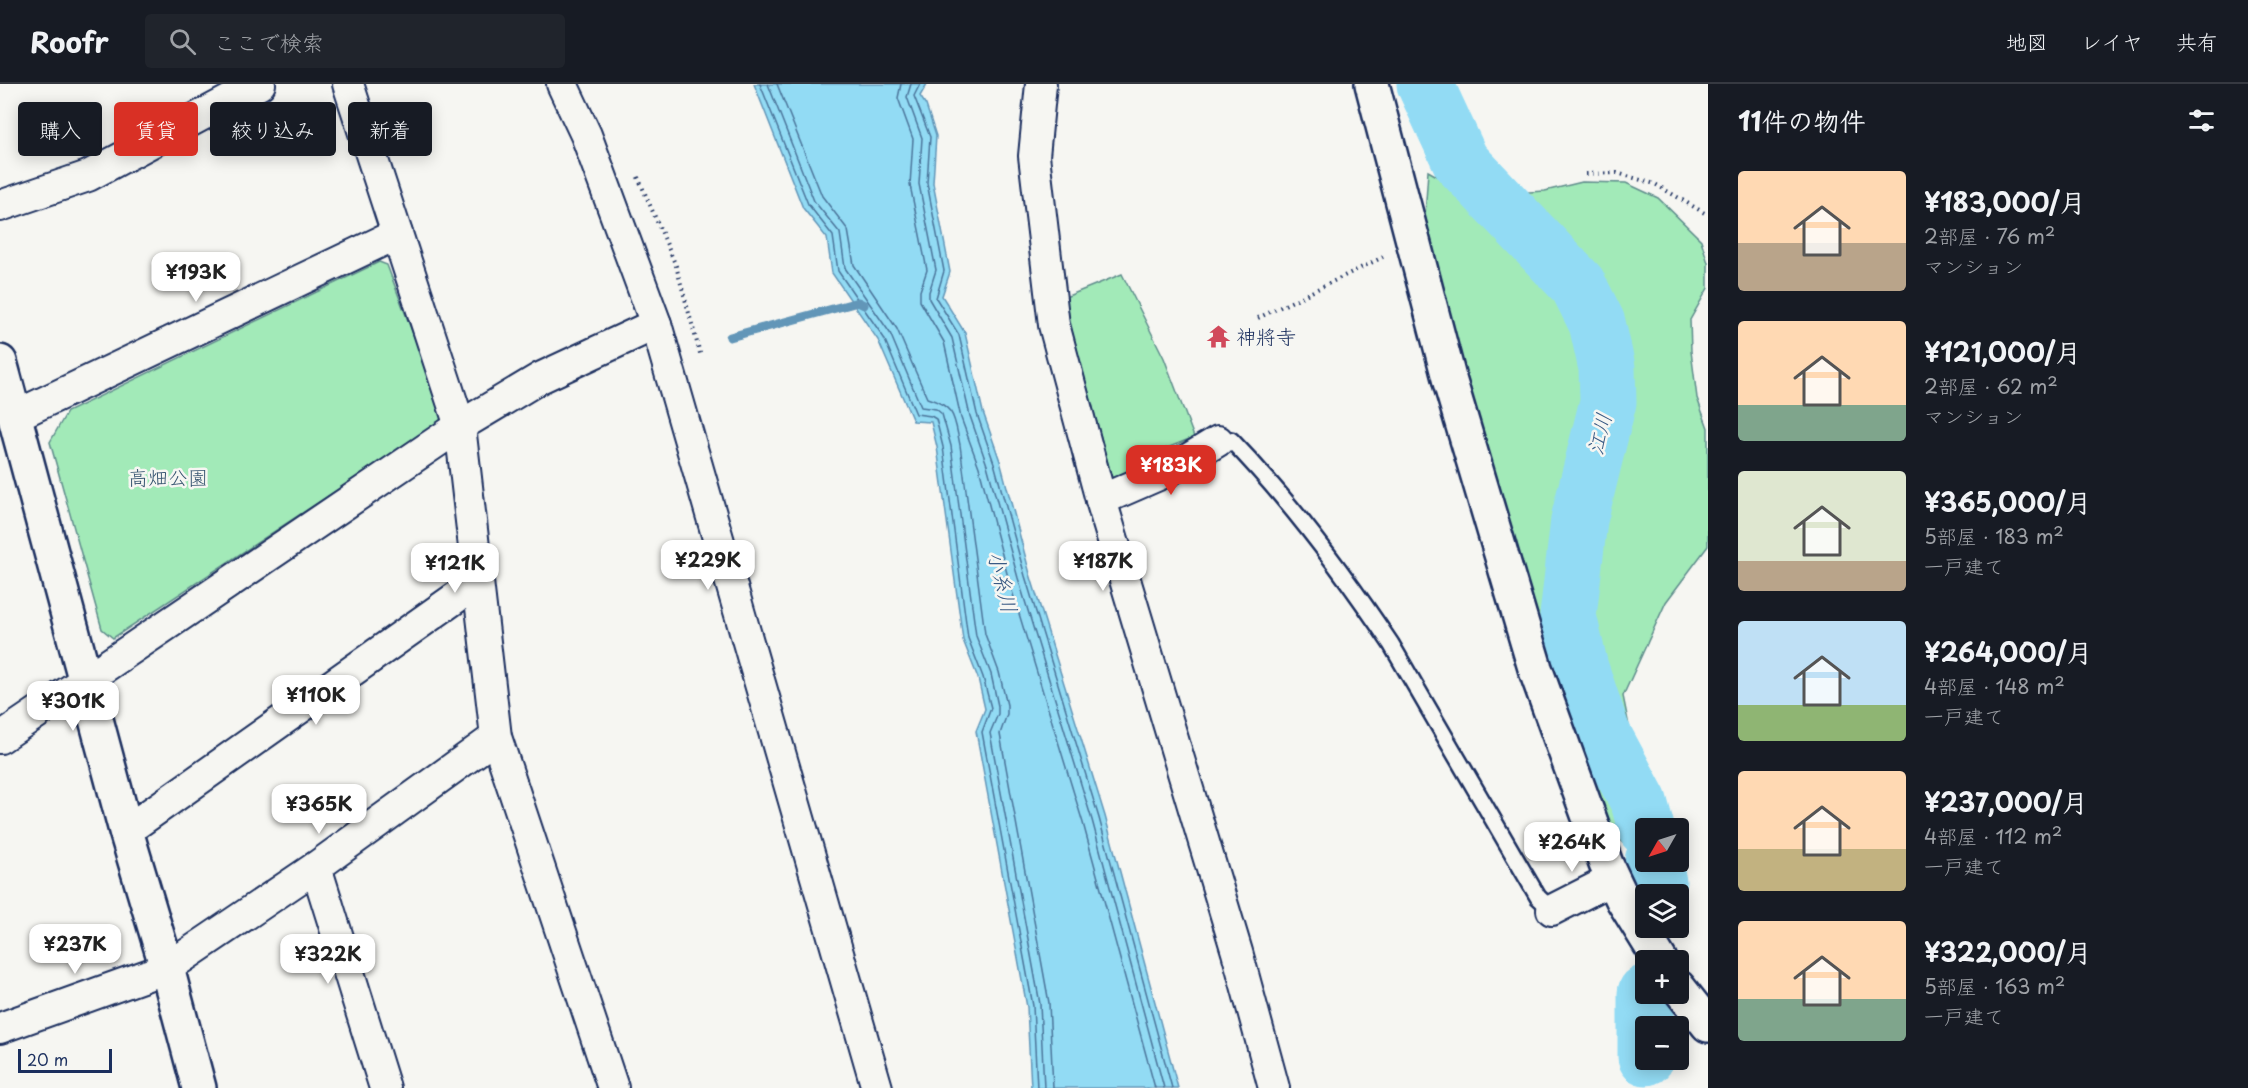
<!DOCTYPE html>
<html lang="ja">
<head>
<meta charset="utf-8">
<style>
	:root { --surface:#171b24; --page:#20242c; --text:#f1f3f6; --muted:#9ea1a6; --line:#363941; --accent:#d93025 }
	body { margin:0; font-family:"Playpen Sans","Klee One",sans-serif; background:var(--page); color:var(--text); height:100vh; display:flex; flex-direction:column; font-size:22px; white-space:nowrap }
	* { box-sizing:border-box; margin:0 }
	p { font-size:20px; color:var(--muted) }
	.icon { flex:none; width:33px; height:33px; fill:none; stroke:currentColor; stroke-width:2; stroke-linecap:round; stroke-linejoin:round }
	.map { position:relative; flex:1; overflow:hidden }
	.details { display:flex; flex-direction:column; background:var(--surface); width:540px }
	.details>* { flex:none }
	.banner { position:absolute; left:18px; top:18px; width:570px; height:54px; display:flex; gap:12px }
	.needle { width:39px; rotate:231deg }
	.fabs { position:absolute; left:1635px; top:734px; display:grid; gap:12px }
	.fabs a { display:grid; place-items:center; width:54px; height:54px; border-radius:6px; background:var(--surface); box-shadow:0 3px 15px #0003; font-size:30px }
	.scale { position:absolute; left:18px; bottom:15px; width:94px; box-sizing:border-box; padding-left:6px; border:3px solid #1b2f5e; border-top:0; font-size:16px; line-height:21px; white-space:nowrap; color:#1b2f5e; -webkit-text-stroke:4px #f6f6f2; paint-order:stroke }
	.price { position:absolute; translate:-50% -51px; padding:0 14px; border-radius:12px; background:#fff; color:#222; font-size:20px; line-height:39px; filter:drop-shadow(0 2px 3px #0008) }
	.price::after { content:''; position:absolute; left:50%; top:36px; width:18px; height:14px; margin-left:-9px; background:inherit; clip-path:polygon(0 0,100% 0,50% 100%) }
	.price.selected { background:var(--accent); color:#fff }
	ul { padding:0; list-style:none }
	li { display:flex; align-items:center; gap:18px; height:150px; padding:0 30px }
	li span { display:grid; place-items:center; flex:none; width:168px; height:120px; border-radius:6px; color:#555 }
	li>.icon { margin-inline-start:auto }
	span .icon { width:72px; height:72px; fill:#fffc; stroke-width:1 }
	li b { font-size:26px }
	h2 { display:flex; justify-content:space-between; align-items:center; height:72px; padding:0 30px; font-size:26px }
	.pill { padding:0 21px; border-radius:6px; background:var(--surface); box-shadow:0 3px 15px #0003; font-size:21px; line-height:54px }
	.pill.selected { background:var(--accent); color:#fff }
	header { display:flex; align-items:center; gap:36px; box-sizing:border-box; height:84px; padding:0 30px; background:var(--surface); border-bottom:2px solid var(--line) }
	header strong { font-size:28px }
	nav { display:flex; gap:33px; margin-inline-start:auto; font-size:21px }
	.search { width:420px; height:54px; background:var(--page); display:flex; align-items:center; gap:15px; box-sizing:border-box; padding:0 21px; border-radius:6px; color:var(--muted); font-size:22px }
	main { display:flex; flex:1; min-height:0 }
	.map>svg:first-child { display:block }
	.green { fill:#a2eab8; stroke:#5e8c8b; stroke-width:1.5 }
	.water { fill:#92dbf4; stroke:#6296b8; stroke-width:1.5 }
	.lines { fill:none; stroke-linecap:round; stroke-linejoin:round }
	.shore { stroke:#4b749a; stroke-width:1.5 }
	.stream { stroke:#6296b8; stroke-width:9 }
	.river { stroke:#92dbf4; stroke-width:57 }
	.lane-casing { stroke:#1b2f5e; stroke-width:20 }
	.street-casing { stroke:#1b2f5e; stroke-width:34 }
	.secondary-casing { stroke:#1b2f5e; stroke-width:38 }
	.path { stroke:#1b2f5e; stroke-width:4; stroke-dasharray:1.5 4.5; stroke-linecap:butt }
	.lane { stroke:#f6f6f2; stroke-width:15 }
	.street { stroke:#f6f6f2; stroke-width:30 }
	.secondary { stroke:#f6f6f2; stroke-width:33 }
	.labels { text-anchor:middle; stroke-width:5; stroke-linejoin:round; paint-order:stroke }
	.poi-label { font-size:20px; fill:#1b2f5e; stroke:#f6f6f2; text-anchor:start }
	.park-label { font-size:20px; fill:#365470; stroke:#f6f6f2 }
	.water-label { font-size:21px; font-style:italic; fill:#395a84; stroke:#f6f6f2 }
</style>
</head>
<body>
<header>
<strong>Roofr</strong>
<div class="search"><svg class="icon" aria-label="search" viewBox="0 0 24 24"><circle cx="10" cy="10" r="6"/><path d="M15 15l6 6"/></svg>ここで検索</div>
<nav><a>地図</a><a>レイヤ</a><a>共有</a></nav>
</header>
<main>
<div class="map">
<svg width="1708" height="1004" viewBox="0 0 1708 1004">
	<rect width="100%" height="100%" fill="#f6f6f2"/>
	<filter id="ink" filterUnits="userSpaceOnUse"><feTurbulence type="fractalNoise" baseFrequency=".0167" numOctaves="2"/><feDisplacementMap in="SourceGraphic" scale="12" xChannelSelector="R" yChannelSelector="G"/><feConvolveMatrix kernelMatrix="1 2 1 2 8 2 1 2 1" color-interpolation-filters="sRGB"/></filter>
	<g filter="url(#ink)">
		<g class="green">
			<polygon points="1428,87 1453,101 1494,110 1545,107 1582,98 1626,99 1658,114 1701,156 1708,179 1708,204 1690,236 1691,267 1697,314 1708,344 1708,462 1666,518 1623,612 1636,677 1661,722 1665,744 1646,744 1646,777 1650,777 1647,782 1607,744 1565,642 1455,261 1425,132"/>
			<polygon points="379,178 387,181 442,327 440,338 113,554 102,545 50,358 67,328"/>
			<polygon points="1122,190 1164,274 1194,353 1133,378 1130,399 1113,398 1063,214"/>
		</g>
		<polygon class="water" points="754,0 927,0 920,12 926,21 936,52 933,99 950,188 942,212 965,249 983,328 1000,377 1030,490 1105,732 1178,1004 1031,1004 1027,923 976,647 985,625 978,594 963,556 937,363 931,338 913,337 878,256 832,189 827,154 803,124"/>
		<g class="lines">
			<g class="shore">
				<polyline points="760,0 808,120 833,152 838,187 884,254 916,330 931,332 936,335 943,363 968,554 983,593 991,624 982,648 1033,922 1037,1004"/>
				<polyline points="768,0 814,117 840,149 845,184 890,249 921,323 936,325 942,330 951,362 976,552 991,590 998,622 998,630 990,649 1040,920 1044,1004"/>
				<path d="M 777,0 L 822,112 L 848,146 L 854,181 L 897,245 L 927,314 C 956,323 954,333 960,361 L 985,550 L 999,588 L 1007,621 L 1007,630 L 1000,650 L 1049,919 L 1053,1004"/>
				<polyline points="901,0 898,14 913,55 910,101 927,186 920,207 920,217 944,258 961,334 979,383 1009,497 1083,739 1155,1004"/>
				<polyline points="911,0 907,13 922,54 919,100 936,186 929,208 929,215 952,254 970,332 987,381 1018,494 1092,736 1164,1004"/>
				<polyline points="920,0 914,12 930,53 927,99 944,187 936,214 959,251 977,330 994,379 1025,492 1099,734 1172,1004"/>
			</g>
			<polyline class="stream" points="730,253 858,218 864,221"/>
			<g class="river">
				<polyline points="1425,0 1461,78 1578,201 1597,239 1607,284 1608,318 1579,436 1568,532 1580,584 1602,649 1639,718 1646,744"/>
				<polyline points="1653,777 1658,798 1657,810"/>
				<polyline points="1646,973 1646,909"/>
			</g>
			<defs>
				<path id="lane" d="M 1218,357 L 1231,356 C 1291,418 1343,488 1391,560 L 1538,813 L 1552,826"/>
				<g id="street">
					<polyline points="348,0 460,342 496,653 613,1004"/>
					<polyline points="562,0 586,51 656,240 877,1004"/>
					<polyline points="1041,0 1034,72 1054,241 1101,416 1237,868 1274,1004"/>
					<polyline points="0,122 88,92 260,0"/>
					<polyline points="15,332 397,150"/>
					<polyline points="1101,416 1170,386 1218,357"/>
					<polyline points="0,654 460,342 540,294 656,240"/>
					<polyline points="126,747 478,498"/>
					<polyline points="316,783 385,1004"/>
					<polyline points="1552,826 1613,795"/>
					<polyline points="0,944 167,884 316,783 496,653"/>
				</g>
				<g id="secondary">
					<polyline points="1372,0 1450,298 1535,584 1606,780 1623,816 1660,876"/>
					<polyline points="0,278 126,747 167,884 199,1004"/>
					<polyline points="1678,903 1708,941"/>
				</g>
			</defs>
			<use href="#lane" class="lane-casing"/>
			<use href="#street" class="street-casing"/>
			<use href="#secondary" class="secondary-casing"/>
			<g class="path">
				<polyline points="1586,90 1617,89 1655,100 1708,131"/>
				<polyline points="638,93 676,182 701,273"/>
				<polyline points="1258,234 1383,173"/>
			</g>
			<use href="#lane" class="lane"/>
			<use href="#street" class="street"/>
			<use href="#secondary" class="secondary"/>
		</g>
	</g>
	<defs>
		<symbol id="temple-bare" viewBox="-9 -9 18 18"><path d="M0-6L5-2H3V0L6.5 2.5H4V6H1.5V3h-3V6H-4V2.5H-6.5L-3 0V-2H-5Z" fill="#d1495b" stroke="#f6f6f2" stroke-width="2.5" paint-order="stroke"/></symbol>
	</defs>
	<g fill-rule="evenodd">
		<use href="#temple-bare" x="1202" y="236" width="33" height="33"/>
	</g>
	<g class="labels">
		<g class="poi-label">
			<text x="1236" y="260">神將寺</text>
		</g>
		<g class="park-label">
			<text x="168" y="401">高畑公園</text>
		</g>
		<g class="water-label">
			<text transform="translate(1600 350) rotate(-76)" y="7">江川</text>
			<text transform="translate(1002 498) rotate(76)" y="7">小糸川</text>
		</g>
	</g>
</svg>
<div class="fabs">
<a><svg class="needle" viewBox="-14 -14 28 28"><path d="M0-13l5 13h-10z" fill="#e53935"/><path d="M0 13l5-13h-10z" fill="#9ea1a6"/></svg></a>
<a><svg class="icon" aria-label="layers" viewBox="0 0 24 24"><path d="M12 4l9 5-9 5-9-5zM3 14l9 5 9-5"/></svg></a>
<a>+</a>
<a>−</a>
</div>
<div class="scale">20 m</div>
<b class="price" style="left:196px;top:219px">¥193K</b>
<b class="price selected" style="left:1171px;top:412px">¥183K</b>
<b class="price" style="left:708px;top:507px">¥229K</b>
<b class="price" style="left:1103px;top:508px">¥187K</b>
<b class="price" style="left:455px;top:510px">¥121K</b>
<b class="price" style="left:316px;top:642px">¥110K</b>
<b class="price" style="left:73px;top:648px">¥301K</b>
<b class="price" style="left:319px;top:751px">¥365K</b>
<b class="price" style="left:1572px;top:789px">¥264K</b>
<b class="price" style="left:75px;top:891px">¥237K</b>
<b class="price" style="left:328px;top:901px">¥322K</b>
<div class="banner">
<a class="pill">購入</a>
<a class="pill selected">賃貸</a>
<a class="pill">絞り込み</a>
<a class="pill">新着</a>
</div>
</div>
<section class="details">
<h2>11件の物件<svg class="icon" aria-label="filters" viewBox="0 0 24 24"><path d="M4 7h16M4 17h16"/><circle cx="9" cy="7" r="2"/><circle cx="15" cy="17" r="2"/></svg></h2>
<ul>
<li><span style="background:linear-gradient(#ffd9b3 60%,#b9a48a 0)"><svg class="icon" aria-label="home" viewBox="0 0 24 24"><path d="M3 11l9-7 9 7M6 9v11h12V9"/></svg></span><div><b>¥183,000/月</b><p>2部屋 · 76 m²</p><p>マンション</p></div></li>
<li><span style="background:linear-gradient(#ffd9b3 70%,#7fa58c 0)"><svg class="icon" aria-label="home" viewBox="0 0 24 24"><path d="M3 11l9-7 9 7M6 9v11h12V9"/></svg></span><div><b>¥121,000/月</b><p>2部屋 · 62 m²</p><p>マンション</p></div></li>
<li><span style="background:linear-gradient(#dfe7d0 75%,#b9a48a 0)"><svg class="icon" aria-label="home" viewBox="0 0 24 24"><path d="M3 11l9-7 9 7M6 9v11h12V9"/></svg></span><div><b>¥365,000/月</b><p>5部屋 · 183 m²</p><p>一戸建て</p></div></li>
<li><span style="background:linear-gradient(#bfe0f5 70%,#8fb573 0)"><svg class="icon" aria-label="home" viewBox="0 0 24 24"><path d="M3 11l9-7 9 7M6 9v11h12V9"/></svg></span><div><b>¥264,000/月</b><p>4部屋 · 148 m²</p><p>一戸建て</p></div></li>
<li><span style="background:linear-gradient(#ffd9b3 65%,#c2b280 0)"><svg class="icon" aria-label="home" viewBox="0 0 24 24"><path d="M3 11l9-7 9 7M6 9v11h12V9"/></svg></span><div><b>¥237,000/月</b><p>4部屋 · 112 m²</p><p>一戸建て</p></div></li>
<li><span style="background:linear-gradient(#ffd9b3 65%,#7fa58c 0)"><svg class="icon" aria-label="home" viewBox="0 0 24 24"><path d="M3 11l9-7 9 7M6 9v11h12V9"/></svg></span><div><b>¥322,000/月</b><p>5部屋 · 163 m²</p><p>一戸建て</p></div></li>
</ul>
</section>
</main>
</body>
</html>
